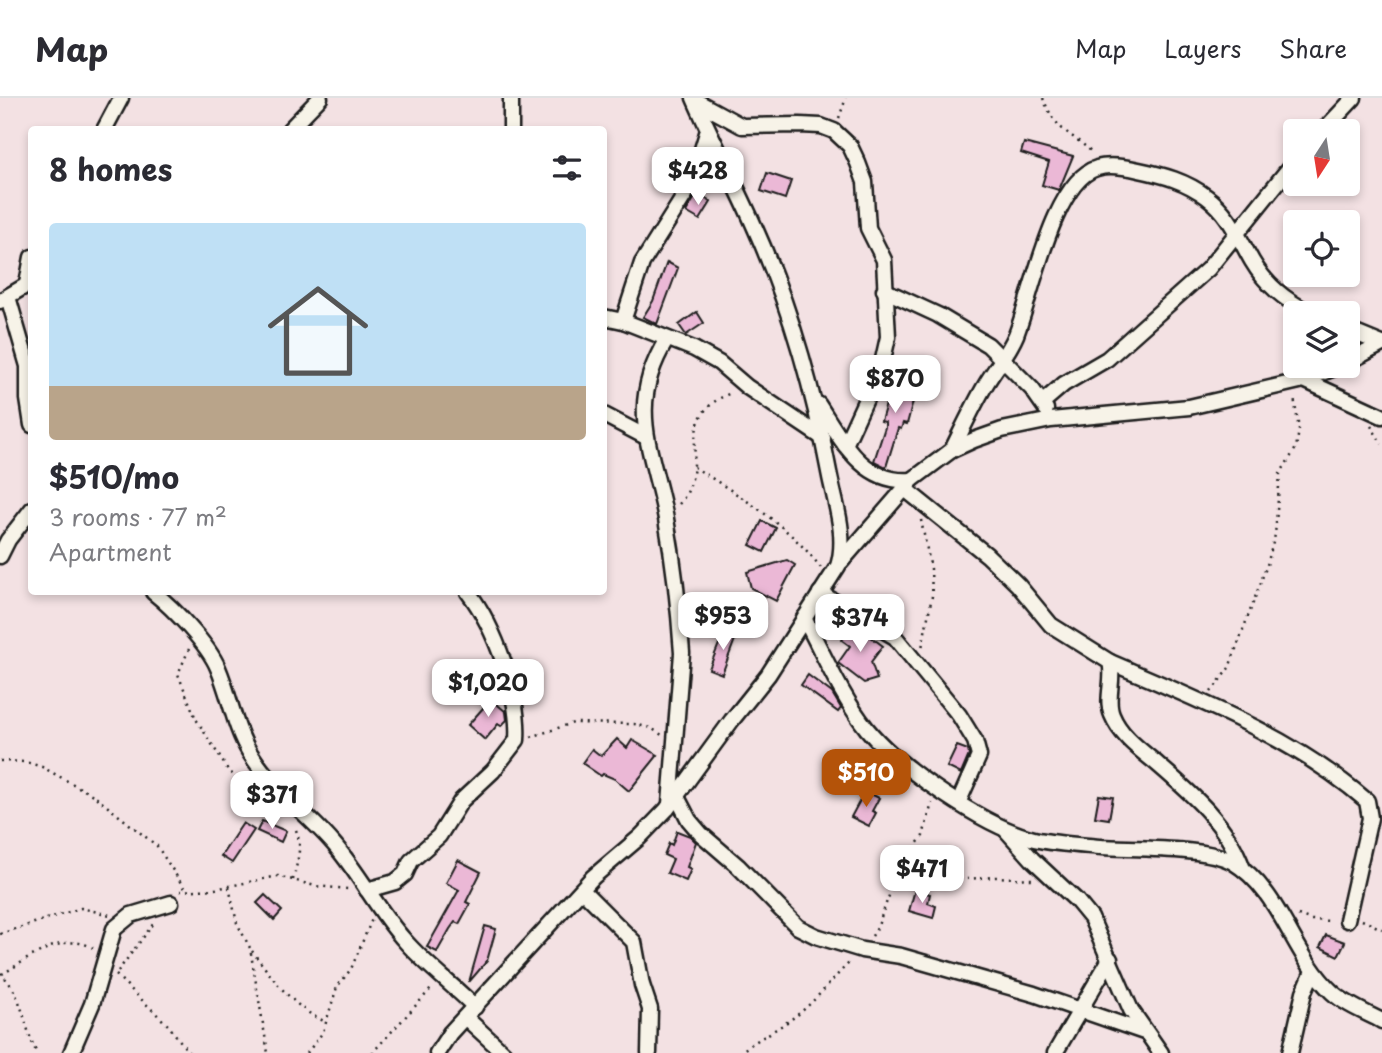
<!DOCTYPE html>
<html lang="en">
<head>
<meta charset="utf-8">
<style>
	:root { --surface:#fff; --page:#f2f2f3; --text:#2b2b33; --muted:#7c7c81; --line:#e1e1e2; --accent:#b45309 }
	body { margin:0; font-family:"Playpen Sans",sans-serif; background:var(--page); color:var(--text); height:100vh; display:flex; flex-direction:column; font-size:26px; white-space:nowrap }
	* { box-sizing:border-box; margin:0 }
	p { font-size:23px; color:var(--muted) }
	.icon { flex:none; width:38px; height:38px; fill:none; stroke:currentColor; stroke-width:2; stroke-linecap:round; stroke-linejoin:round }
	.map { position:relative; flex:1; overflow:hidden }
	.panel { position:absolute; left:28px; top:28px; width:579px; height:469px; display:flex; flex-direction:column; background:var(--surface); border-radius:7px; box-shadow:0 4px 10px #0003 }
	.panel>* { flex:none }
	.needle { width:46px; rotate:192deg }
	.buttons { position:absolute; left:1283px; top:21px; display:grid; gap:14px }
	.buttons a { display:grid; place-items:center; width:77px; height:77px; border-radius:7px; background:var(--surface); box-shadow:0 4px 10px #0003; font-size:35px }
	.price { position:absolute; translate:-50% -60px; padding:0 16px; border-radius:14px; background:#fff; color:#222; font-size:23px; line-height:46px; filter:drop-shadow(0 2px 4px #0008) }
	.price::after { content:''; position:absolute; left:50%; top:42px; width:21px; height:16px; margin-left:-10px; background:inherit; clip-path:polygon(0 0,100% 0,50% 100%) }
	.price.active { background:var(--accent); color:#fff }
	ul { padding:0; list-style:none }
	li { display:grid; align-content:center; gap:14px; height:371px; padding:0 21px }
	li+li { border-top:2px solid var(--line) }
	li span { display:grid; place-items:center; height:217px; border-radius:7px; color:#555 }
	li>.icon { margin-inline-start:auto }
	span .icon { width:126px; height:126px; fill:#fffc; stroke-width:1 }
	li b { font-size:30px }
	h2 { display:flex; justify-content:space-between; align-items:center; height:84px; padding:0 21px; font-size:30px }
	header { display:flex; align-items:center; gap:42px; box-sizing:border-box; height:98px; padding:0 35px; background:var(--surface); border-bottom:2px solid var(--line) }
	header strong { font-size:33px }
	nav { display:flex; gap:38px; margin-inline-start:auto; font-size:24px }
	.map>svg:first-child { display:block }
	.building { fill:#ebb8d6; stroke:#1c1c1c; stroke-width:2 }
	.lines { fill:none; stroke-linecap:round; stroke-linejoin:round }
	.street-casing { stroke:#1c1c1c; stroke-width:19 }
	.path { stroke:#1c1c1c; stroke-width:2.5; stroke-dasharray:2 5; stroke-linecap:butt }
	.street { stroke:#f7f3e8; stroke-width:14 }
</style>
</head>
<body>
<header>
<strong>Map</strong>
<nav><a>Map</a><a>Layers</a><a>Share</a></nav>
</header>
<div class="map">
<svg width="1382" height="955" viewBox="0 0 1382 955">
	<rect width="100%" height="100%" fill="#f3e1e3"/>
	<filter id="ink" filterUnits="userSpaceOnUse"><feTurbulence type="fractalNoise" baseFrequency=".0143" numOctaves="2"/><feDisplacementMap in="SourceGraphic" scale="14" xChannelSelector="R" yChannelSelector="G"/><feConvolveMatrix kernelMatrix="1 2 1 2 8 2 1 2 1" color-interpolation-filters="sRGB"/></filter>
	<g filter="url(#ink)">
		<g class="building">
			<polygon points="1024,45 1073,58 1059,92 1042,87 1049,64 1021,55"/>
			<polygon points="767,75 791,83 785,101 761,93"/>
			<polygon points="697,96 711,104 700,122 686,114"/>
			<polygon points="667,164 678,170 657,226 643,219 653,203"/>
			<polygon points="697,214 704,225 686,237 679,227"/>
			<polygon points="894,278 918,285 907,326 903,325 901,331 898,330 886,369 874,363 885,329 885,324 881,323"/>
			<polygon points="762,423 776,430 764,454 750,447"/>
			<polygon points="787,462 795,467 776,503 751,490 747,474"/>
			<polygon points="854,526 883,548 871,564 877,581 864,585 838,565 850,548 842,542"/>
			<polygon points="725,531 737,536 722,576 709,571"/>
			<polygon points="808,577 832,595 841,610 838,614 801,587"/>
			<polygon points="491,601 506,614 507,622 501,628 498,626 485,642 468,627"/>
			<polygon points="617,641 627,650 632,642 658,657 629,693 615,681 603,676 601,678 582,665 592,651 601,658"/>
			<polygon points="957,648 968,652 969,657 961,676 947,669"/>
			<polygon points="865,693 879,700 872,713 876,715 869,728 851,719"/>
			<polygon points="1099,697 1113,699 1109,721 1095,719"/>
			<polygon points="262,723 286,733 281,744 257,733"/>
			<polygon points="243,725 254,732 232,765 221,758"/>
			<polygon points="677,733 690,738 696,744 687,769 691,771 686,783 667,775 673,761 664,757 669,745 672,747"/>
			<polygon points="458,762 481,774 466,804 470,806 459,826 455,824 450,831 437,854 427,849 459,792 446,785"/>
			<polygon points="915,792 930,796 928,805 936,808 933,820 909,813"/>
			<polygon points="265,797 282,813 274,822 257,805"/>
			<polygon points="485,828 496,831 487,863 469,884"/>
			<polygon points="1326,837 1345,844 1338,858 1320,849"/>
		</g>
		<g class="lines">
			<defs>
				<g id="street">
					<polyline points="696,3 742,28 800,27 821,28 834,33 850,48 858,65 865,84 868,130 884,162 888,239 882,266 845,347"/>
					<polyline points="104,32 121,0"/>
					<polyline points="289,32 320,0"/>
					<polyline points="511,32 511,0"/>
					<polyline points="1323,33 1354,0"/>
					<polyline points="27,186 32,159"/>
					<polyline points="884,192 938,217 988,247 1032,291 1046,311"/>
					<polyline points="8,199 28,268 28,301 32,327"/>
					<polyline points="0,203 32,184"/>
					<polyline points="604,219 623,223 694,251 719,265 747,289 823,340"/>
					<polyline points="623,223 642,165 691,87 707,35"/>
					<polyline points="1348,232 1382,246"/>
					<path d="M 667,241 C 625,309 653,352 666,421 C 674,465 679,510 682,555 L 670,706"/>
					<polyline points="1348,264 1382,246"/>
					<polyline points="1304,282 1382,318"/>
					<polyline points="1043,304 1064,286 1107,261 1208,171 1295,63"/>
					<path d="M 818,306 C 841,341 863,387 912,382"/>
					<polyline points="604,317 646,339"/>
					<path d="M 952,352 C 963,330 973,308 986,286 C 996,269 1008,256 1016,237 C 1032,197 1053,83 1097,70 C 1109,66 1126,69 1139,72 C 1163,77 1186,83 1207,99 C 1230,116 1238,139 1252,163 C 1266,187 1285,202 1310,215"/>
					<path d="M 905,391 L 987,457 L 1018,487 L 1051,527 L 1110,564 C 1115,581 1105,601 1112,617 C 1120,637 1139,651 1155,664 C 1191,695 1227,725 1243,771"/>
					<polyline points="0,458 8,442 32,411"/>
					<polyline points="841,464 912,382 952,352 974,342 1002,332 1051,322 1189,309 1304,282 1340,268"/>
					<path d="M 153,494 C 173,510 208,546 218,570 C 230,598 234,629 250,655 C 272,691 306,714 333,745 C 360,776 378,813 405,843 C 426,867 453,887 475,909"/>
					<polyline points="820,495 895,539 959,617 975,643 979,658 959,703"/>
					<path d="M 804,520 C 824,557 841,598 867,631 C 899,670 985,729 1034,741 C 1056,746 1079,747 1102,749 C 1134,751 1208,749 1233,764 C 1281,793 1292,857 1332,894 C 1346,907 1365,914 1382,923"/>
					<path d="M 1110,564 C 1198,602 1293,639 1367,703 L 1370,720 L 1347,822"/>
					<polyline points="676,697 689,722 701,736 738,768 798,829 816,838 862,852 901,858 1034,896 1144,934"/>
					<polyline points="1006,732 1032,761 1077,803 1091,820 1131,912 1161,955"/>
					<path d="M 367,792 L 395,784 L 405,776 L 411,763 L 439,738 L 461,703 L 493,673 L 517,642 C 520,598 495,529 468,494"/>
					<polyline points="582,792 634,844 642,887 650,911 649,955"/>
					<polyline points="466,920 504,955"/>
					<polyline points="71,955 92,906 114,831 131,817 171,805"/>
					<path d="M 437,955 L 450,935 L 593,779 L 640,739 L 667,711 L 732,622 L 768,577 L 838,468 C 847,439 836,408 830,379 C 814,294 790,208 755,130 C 736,86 713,44 694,0"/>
					<polyline points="1055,955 1110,861"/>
					<polyline points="1290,955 1304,894 1313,873"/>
				</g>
			</defs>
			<use href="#street" class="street-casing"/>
			<g class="path">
				<path d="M 1043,0 C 1057,35 1068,32 1093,55"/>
				<polyline points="839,20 846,0"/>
				<polyline points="1371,328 1382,346"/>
				<path d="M 694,369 C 740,398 788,426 821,470"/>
				<path d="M 679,406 C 713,368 670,319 731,295"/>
				<polyline points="921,422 931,471 932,498 922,550"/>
				<polyline points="189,551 178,576 196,621 228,672 237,682 274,709"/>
				<polyline points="1211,594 1229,570 1267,467 1275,437 1280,376 1296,350 1299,332 1294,299"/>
				<polyline points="531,639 573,625 634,626 651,630 662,637"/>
				<polyline points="0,663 26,664 42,669 93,697 157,748 185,791"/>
				<polyline points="900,768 936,783 995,779 1032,781"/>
				<path d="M 293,782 C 297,764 304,746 294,728"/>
				<polyline points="229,789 237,825 250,850 268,955"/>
				<polyline points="180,793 215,791 278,778 315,788 348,791"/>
				<polyline points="1298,817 1312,822 1332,823"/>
				<polyline points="1362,822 1382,831"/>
				<polyline points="0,836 81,810 110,817"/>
				<polyline points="872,838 877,830 900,768 923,738 932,705"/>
				<path d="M 252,853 C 272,879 295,913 327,924"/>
				<polyline points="118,873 154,825"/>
				<path d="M 0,875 C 24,896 23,929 37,955"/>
				<path d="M 2,876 C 28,862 63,832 93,850"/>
				<polyline points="116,877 169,928 189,955"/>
				<polyline points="307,955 323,934 337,889 351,871 372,821"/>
				<polyline points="372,955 431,891"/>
				<path d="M 739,955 C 756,942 773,934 790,922 C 813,907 830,883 850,864"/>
			</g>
			<use href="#street" class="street"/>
		</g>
	</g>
</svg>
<div class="buttons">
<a><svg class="needle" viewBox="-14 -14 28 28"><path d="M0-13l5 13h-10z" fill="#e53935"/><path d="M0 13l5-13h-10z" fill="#7c7c81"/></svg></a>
<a><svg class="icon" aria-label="locate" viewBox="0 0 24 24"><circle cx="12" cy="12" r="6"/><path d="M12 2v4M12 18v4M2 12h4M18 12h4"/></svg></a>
<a><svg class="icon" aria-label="layers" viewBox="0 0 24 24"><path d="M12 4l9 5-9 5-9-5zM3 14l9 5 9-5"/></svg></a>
</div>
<b class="price" style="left:698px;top:109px">$428</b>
<b class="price" style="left:895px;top:317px">$870</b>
<b class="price" style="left:723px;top:554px">$953</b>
<b class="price" style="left:860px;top:556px">$374</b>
<b class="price" style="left:488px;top:621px">$1,020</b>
<b class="price active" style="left:866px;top:711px">$510</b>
<b class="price" style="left:272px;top:733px">$371</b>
<b class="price" style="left:922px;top:807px">$471</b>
<section class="panel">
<h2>8 homes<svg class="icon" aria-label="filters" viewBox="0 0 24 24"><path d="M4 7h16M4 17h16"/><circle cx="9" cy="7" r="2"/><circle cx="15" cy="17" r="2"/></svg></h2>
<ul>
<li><span style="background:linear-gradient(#bfe0f5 75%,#b9a48a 0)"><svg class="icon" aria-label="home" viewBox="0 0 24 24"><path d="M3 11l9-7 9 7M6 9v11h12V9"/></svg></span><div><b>$510/mo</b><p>3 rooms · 77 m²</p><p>Apartment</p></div></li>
</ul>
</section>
</div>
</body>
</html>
